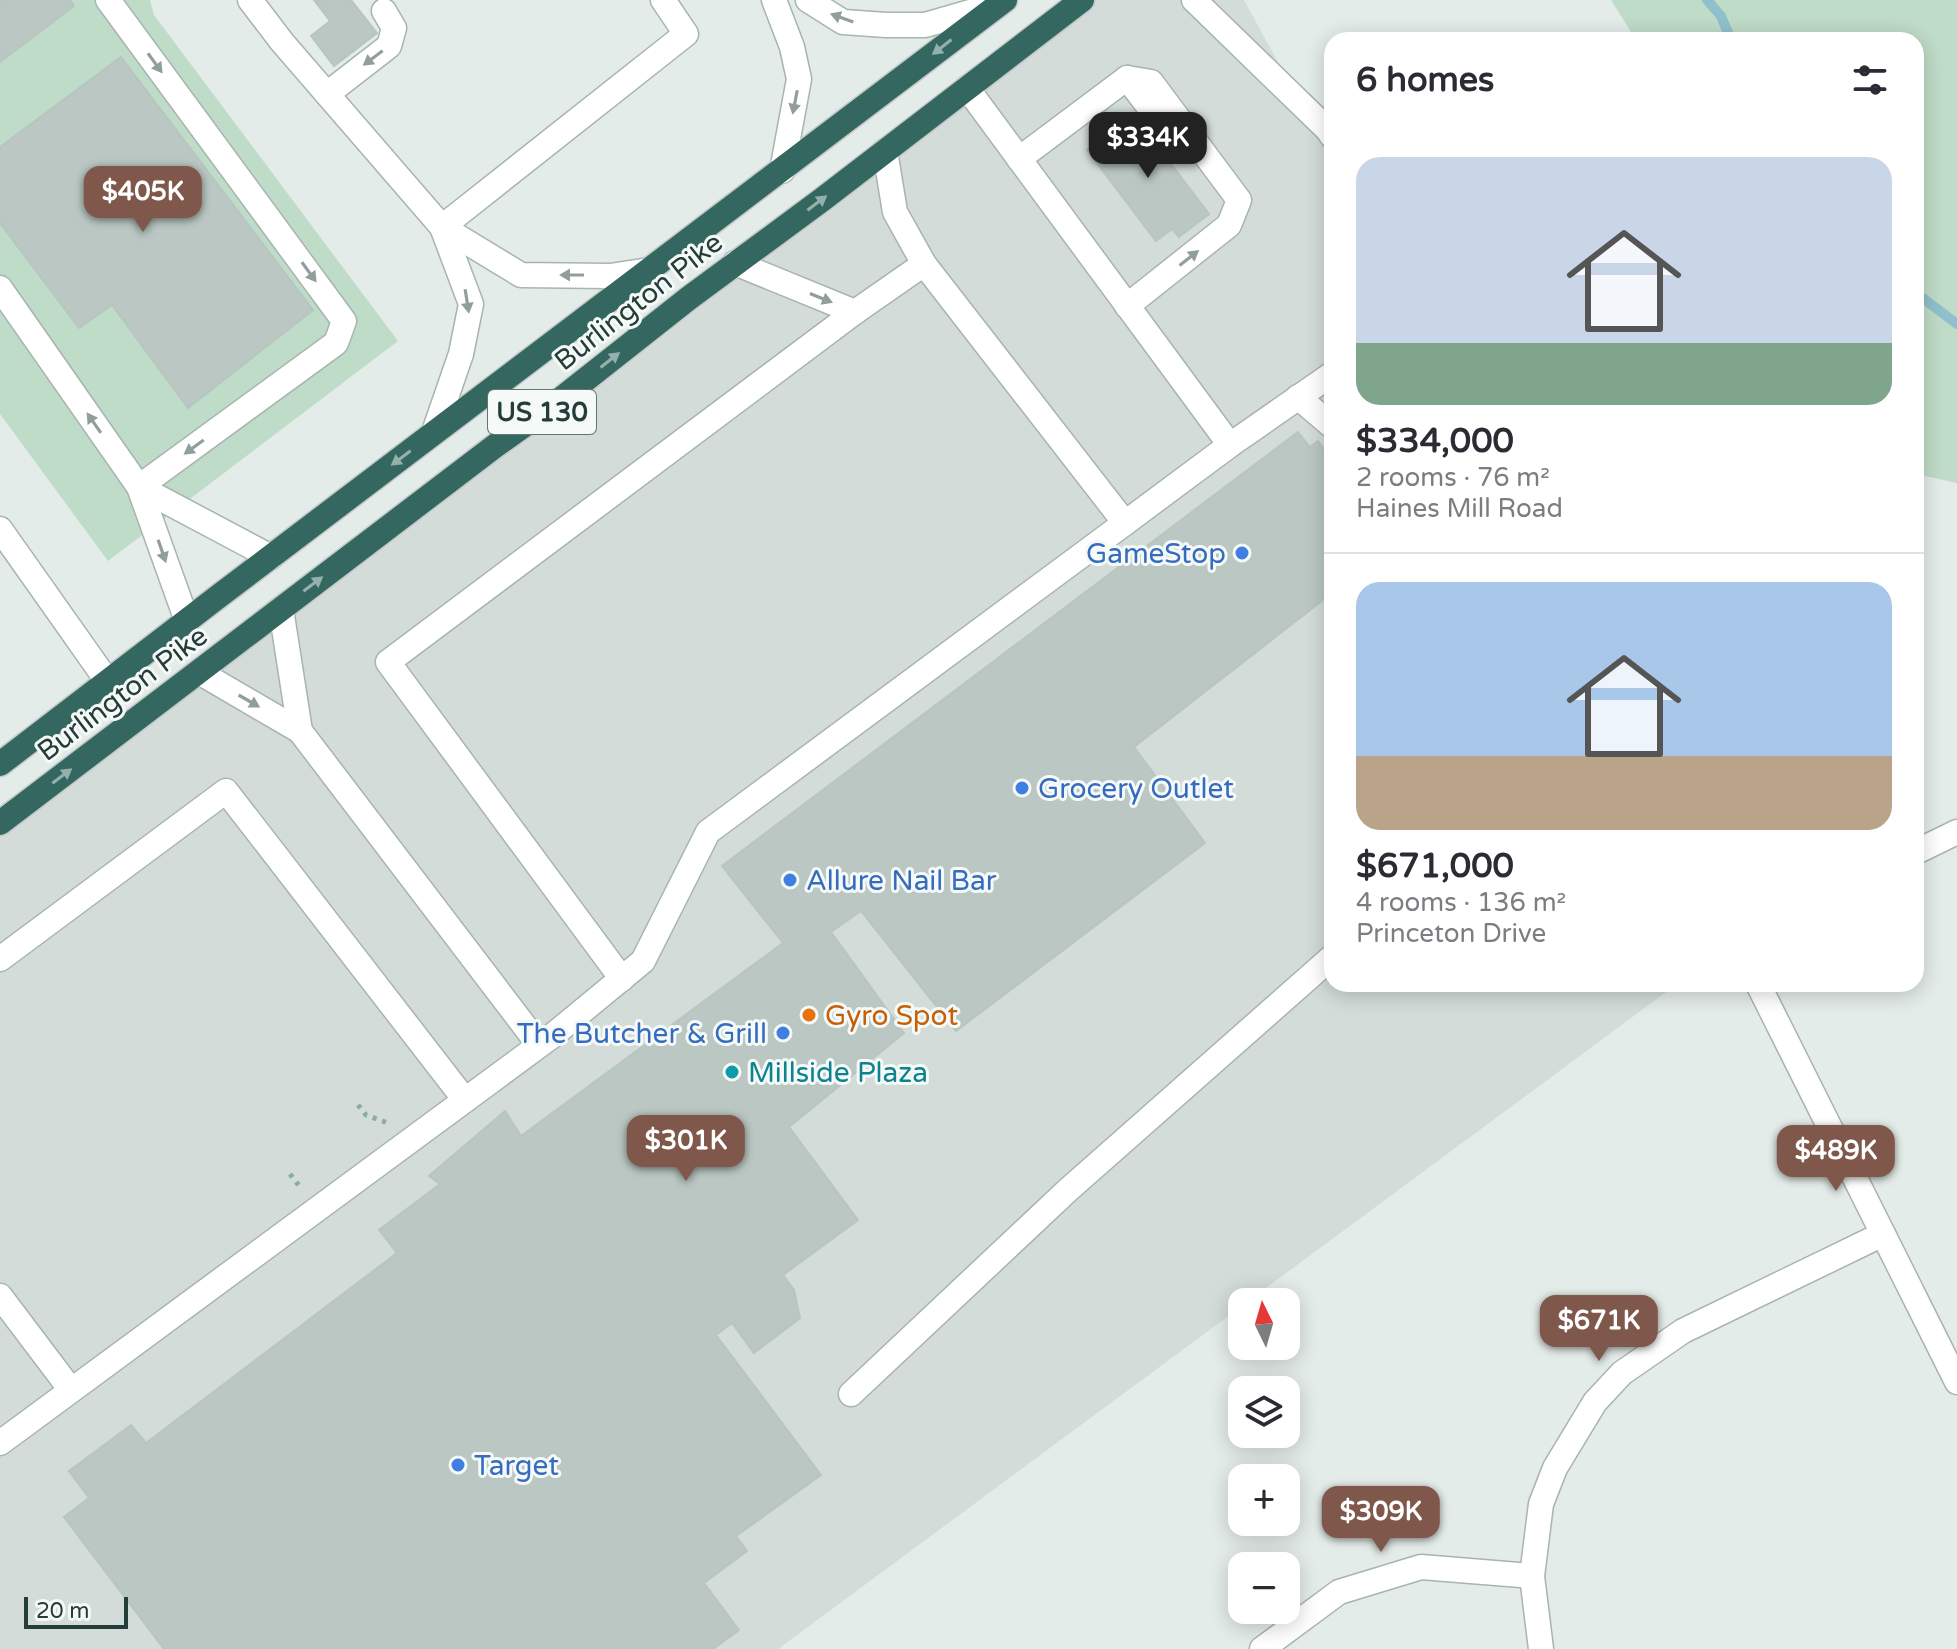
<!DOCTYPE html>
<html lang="en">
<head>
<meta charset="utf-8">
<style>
	:root { --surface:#fff; --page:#f7f7f7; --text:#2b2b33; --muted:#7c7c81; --line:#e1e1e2; --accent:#7f584b }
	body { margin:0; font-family:"Varela Round",sans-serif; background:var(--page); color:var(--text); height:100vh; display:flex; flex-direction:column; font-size:30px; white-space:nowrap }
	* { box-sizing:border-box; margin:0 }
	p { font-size:26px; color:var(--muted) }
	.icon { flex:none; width:44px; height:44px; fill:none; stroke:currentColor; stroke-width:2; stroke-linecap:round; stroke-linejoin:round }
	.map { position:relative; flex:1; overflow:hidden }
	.side { position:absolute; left:1324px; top:32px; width:600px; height:960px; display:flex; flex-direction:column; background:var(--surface); border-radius:24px; box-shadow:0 4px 20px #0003 }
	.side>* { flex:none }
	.needle { width:52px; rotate:355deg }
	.fabs { position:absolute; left:1228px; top:1288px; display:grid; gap:16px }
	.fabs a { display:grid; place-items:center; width:72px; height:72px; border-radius:16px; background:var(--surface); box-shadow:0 4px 20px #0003; font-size:40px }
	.scale { position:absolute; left:24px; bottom:20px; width:104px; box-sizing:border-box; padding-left:8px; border:4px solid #253d38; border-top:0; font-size:22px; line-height:28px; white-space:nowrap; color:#253d38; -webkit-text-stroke:6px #f5f9f7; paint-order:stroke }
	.price { position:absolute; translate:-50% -68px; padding:0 18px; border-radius:16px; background:var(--accent); color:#fff; font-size:26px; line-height:52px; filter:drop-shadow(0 2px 4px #0008) }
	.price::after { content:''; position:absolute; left:50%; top:48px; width:24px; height:18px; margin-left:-12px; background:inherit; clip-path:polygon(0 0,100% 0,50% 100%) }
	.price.current { background:#222; color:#fff }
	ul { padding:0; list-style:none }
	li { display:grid; align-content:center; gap:16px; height:424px; padding:0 32px }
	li+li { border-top:2px solid var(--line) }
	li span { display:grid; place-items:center; height:248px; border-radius:24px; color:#555 }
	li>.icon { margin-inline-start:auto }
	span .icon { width:144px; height:144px; fill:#fffc; stroke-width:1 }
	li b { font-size:34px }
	h2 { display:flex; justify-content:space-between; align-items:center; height:96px; padding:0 32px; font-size:34px }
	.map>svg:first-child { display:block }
	.built { fill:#d3dcd8 }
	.green { fill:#bfdcc8 }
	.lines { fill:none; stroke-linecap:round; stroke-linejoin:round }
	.stream { stroke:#91c0cd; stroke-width:10 }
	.building { fill:#bac7c2; stroke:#b7c6c0; stroke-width:2 }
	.minor-casing { stroke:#a7b4b0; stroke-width:27 }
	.highway-casing { stroke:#c2c9c7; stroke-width:27 }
	.path { stroke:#87ada4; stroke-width:5; stroke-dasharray:4 6; stroke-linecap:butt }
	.minor { stroke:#fff; stroke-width:24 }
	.highway { stroke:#33675f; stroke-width:24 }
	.oneway { fill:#929e9c }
	.oneway2 { fill:#94b0ab }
	.shop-dot { fill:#3f7fe0; stroke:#f5f9f7; stroke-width:3 }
	.food-dot { fill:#e8710a; stroke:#f5f9f7; stroke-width:3 }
	.culture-dot { fill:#0f9aa8; stroke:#f5f9f7; stroke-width:3 }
	.labels { text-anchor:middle; stroke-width:6; stroke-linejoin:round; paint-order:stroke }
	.shield { fill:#f5f9f7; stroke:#637571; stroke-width:2 }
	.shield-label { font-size:26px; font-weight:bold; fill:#253d38 }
	.street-label { font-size:28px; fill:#253d38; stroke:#f5f9f7 }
	.shop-label { font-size:28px; fill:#366cbe; stroke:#f5f9f7; text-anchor:start }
	.food-label { font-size:28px; fill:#c56008; stroke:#f5f9f7; text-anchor:start }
	.culture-label { font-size:28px; fill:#0d838f; stroke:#f5f9f7; text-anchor:start }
</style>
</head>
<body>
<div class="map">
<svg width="1957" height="1649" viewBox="0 0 1957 1649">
	<rect width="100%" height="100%" fill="#e4ece9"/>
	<polygon class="built" points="1082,0 1244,0 1332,161 1332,984 1677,984 1247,1302 1242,1302 1242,1306 778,1649 0,1649 0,823"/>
	<g class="green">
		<polygon points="0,0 150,0 154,15 398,341 108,561 0,414"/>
		<polygon points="1611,0 1957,0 1957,483 1916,474 1916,40 1636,40"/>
	</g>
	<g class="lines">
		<g class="stream">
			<polyline points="1707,0 1721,16 1731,40"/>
			<polyline points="1916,293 1957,324"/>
		</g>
	</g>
	<g class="building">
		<polygon points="0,0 70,0 74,6 0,62"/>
		<polygon points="314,0 351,0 377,33 334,66 311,36 330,21"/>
		<polygon points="121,57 313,310 188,408 112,305 79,328 0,223 0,147"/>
		<polygon points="1134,115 1209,214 1179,237 1172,229 1156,241 1087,150"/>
		<polygon points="1298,432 1310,447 1318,441 1332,460 1332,593 1134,747 1205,843 956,1031 861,911 831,932 904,1033 789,1127 858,1220 783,1275 794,1290 800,1318 754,1353 732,1323 716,1335 821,1475 736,1536 747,1551 704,1583 739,1630 713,1649 164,1649 64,1517 89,1498 69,1471 131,1425 146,1443 397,1253 379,1230 440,1184 429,1176 505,1111 521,1136 783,943 722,866"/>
	</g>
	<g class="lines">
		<defs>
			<g id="minor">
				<polyline points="250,0 282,42 442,227 521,275 610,276 649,270"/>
				<polyline points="774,0 792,47 799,79 782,171"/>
				<polyline points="808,0 843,22 886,25 925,25 998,4"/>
				<polyline points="1194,0 1328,130 1332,136"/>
				<polyline points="1127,78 1168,132"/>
				<polyline points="967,88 1230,445 1332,374"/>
				<polyline points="327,94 389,46 394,28 384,11"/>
				<polyline points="885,151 895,212 924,264"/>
				<polyline points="1019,159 1127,78 1151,82 1239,200 1229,225 1127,306"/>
				<polyline points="442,227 686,34 663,0"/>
				<polyline points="735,263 855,312"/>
				<polyline points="0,288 139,487 336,343 344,321 108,0"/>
				<polyline points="1298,397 1332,426"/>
				<polyline points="434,432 461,354 471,304 442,227"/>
				<polyline points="0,529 108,682"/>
				<polyline points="281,609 300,731"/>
				<polyline points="187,621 139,487 271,557"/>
				<polyline points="199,672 300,731 539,1045"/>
				<polyline points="1916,852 1957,832"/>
				<polyline points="0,959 226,791 465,1100"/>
				<polyline points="622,979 388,662 855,312 924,264 1125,523 1230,445"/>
				<polyline points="1758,984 1957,1382"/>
				<polyline points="0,1296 71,1390"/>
				<polyline points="851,1394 1068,1190 1332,957"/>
				<polyline points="0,1443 552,1036 643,961 708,832 1125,523"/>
				<polyline points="1262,1649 1339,1592 1421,1567 1532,1576"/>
				<polyline points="1541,1649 1532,1576 1541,1504 1555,1468 1595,1402 1622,1373 1683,1331 1883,1234"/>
			</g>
			<g id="highway">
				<polyline points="0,764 219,596 1005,0"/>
				<polyline points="0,823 495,446 561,399 689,298 823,199 1082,0"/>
			</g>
		</defs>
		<use href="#minor" class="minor-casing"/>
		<use href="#highway" class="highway-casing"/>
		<g class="path">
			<polyline points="358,1105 366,1115 388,1123"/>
			<polyline points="290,1174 300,1187"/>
		</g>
		<use href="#minor" class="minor"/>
		<use href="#highway" class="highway"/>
	</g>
	<defs><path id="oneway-solid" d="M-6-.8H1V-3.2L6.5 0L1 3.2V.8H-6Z" transform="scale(2)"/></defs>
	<g class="oneway">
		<use href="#oneway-solid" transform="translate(842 18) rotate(-160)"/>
		<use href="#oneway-solid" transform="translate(373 58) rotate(143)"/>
		<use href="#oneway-solid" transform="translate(155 63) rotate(54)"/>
		<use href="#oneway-solid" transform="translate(795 102) rotate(101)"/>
		<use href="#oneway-solid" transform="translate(1189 258) rotate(-38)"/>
		<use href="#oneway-solid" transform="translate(309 272) rotate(54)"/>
		<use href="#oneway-solid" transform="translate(572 275) rotate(-180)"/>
		<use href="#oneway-solid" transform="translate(821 298) rotate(22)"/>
		<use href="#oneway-solid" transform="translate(467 301) rotate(81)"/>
		<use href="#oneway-solid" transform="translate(94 423) rotate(-125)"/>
		<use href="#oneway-solid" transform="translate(194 447) rotate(144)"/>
		<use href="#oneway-solid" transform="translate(162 551) rotate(71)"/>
		<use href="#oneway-solid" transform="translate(249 701) rotate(30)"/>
	</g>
	<g class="oneway2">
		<use href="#oneway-solid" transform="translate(942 47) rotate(142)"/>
		<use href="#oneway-solid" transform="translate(817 203) rotate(-37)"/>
		<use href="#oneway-solid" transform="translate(610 360) rotate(-38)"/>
		<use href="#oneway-solid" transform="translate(401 458) rotate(143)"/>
		<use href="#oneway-solid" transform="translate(313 584) rotate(-37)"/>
		<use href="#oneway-solid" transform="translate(62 776) rotate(-37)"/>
	</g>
	<g class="shop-dot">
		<circle cx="1242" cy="553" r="8"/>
		<circle cx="1022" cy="788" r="8"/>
		<circle cx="790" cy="880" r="8"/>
		<circle cx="783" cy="1033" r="8"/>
		<circle cx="458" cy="1465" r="8"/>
	</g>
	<circle class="food-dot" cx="809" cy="1015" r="8"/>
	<circle class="culture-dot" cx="732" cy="1072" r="8"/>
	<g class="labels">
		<rect class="shield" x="488" y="390" width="108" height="44" rx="6"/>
		<g class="shield-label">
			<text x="542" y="421">US 130</text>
		</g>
		<g class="street-label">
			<text transform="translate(638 301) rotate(-38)" y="10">Burlington Pike</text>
			<text transform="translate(122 693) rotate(-37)" y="10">Burlington Pike</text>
		</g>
		<g class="shop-label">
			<text x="1226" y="563" text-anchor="end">GameStop</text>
			<text x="1038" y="798">Grocery Outlet</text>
			<text x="806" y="890">Allure Nail Bar</text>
			<text x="767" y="1043" text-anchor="end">The Butcher &amp; Grill</text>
			<text x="474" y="1475">Target</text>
		</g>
		<g class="food-label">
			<text x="825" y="1025">Gyro Spot</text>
		</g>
		<g class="culture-label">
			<text x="748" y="1082">Millside Plaza</text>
		</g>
	</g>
</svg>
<div class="fabs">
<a><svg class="needle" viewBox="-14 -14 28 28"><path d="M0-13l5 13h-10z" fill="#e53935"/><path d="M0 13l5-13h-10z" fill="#7c7c81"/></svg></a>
<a><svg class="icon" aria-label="layers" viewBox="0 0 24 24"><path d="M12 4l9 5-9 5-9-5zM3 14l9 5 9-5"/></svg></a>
<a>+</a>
<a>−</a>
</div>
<div class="scale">20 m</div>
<b class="price current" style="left:1148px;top:180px">$334K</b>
<b class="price" style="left:143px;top:234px">$405K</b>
<b class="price" style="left:686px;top:1183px">$301K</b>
<b class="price" style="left:1836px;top:1193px">$489K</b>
<b class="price" style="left:1599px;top:1363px">$671K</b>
<b class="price" style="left:1381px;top:1554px">$309K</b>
<section class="side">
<h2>6 homes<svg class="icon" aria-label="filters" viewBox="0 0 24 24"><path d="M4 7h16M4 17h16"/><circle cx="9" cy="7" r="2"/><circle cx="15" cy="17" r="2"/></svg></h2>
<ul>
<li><span style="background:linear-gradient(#c9d6e8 75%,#7fa58c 0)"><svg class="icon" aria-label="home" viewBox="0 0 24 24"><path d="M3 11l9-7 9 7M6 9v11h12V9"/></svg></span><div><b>$334,000</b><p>2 rooms · 76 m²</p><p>Haines Mill Road</p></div></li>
<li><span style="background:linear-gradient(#a9c7e8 70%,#b9a48a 0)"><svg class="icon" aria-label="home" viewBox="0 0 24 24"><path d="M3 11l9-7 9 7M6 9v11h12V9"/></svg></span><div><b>$671,000</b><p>4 rooms · 136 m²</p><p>Princeton Drive</p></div></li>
</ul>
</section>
</div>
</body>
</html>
